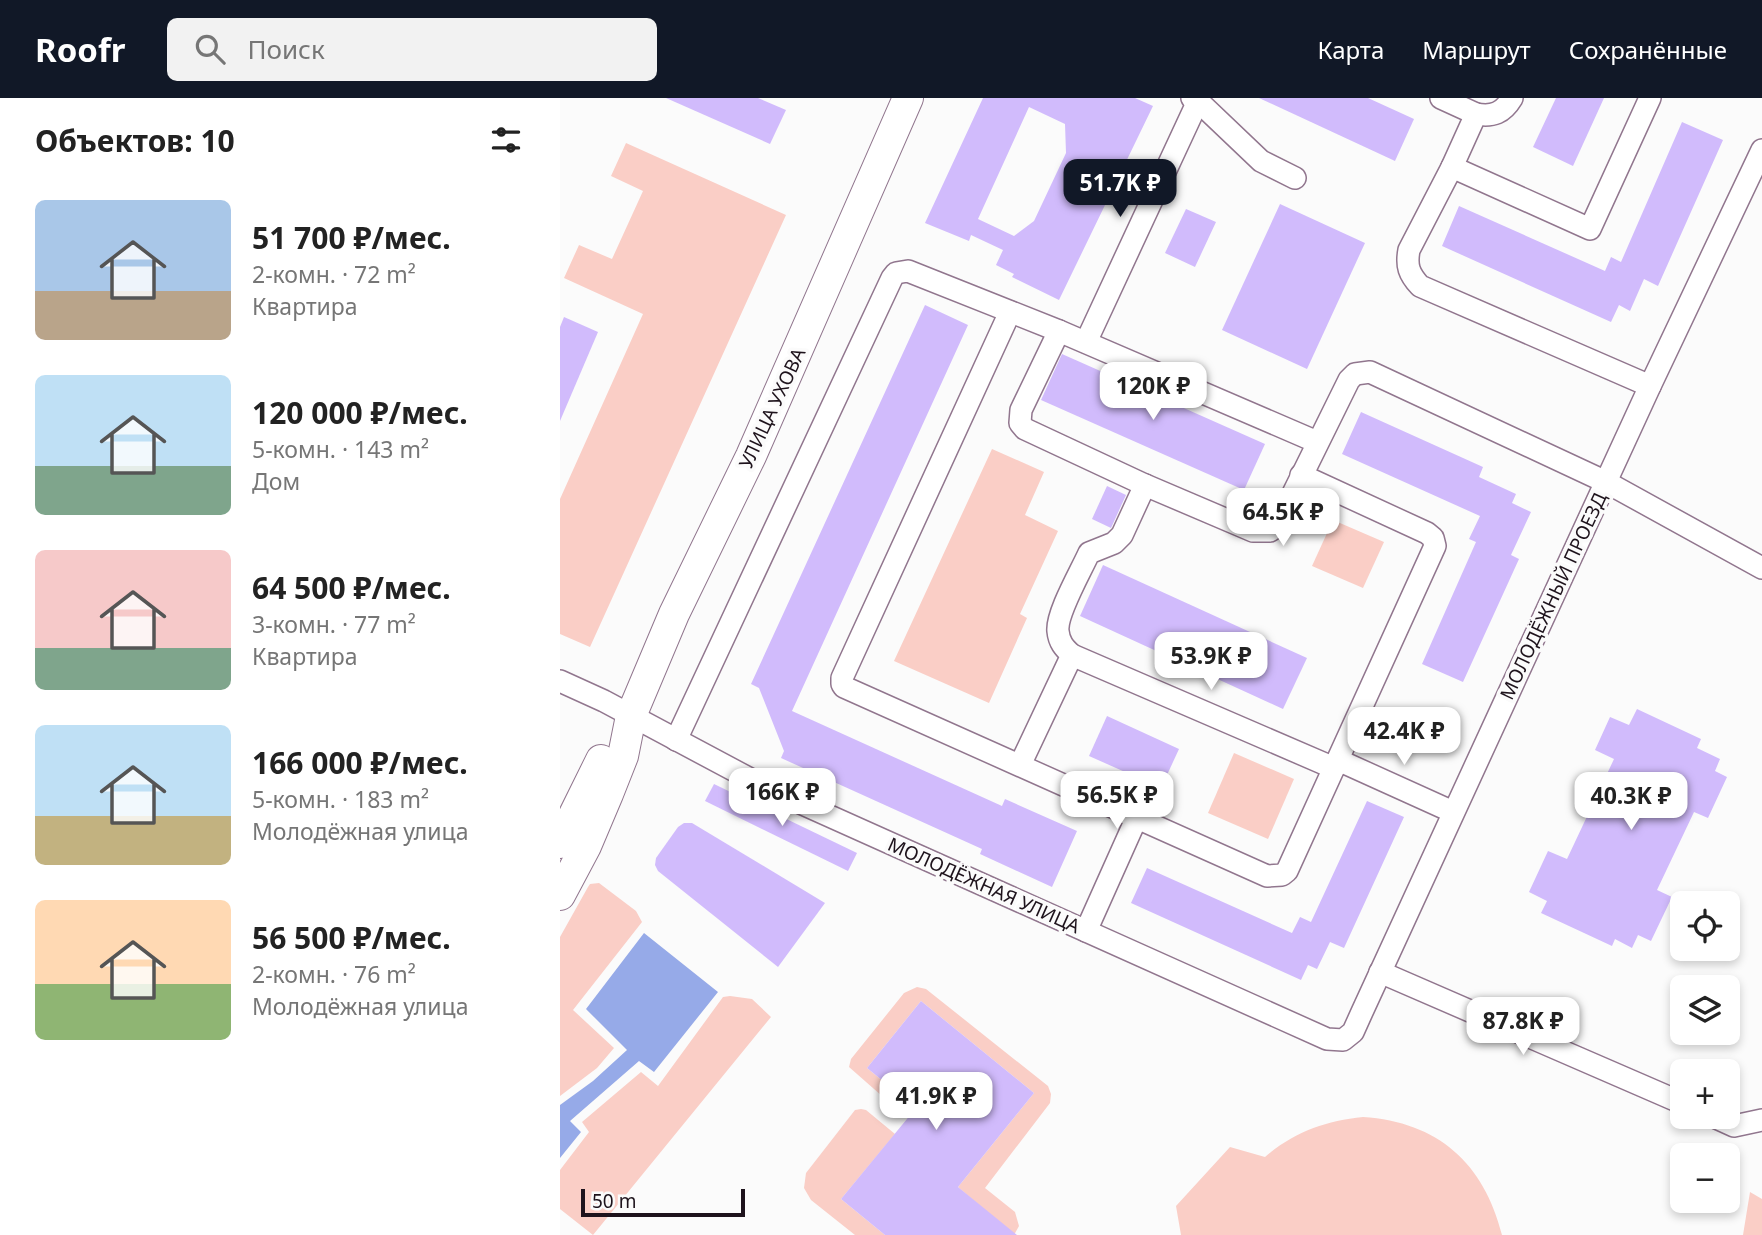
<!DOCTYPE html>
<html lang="ru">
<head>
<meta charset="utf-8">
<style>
	:root { --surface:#fff; --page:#f2f2f2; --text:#222; --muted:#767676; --accent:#111827 }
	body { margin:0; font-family:"Noto Sans",sans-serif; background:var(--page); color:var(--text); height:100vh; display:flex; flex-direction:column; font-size:26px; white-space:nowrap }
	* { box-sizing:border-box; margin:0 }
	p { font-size:23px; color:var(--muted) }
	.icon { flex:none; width:38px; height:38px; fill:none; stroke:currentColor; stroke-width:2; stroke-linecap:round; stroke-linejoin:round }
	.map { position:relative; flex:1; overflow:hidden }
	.drawer { display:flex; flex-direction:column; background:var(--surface); width:560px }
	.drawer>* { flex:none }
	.controls { position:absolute; left:1110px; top:793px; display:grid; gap:14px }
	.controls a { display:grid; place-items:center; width:70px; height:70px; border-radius:10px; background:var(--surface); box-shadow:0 4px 10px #0003; font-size:35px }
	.scale { position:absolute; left:21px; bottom:18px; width:164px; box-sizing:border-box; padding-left:7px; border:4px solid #1e131c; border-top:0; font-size:19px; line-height:24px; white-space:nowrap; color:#1e131c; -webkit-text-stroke:5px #fbfbfb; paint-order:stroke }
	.price { position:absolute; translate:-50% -60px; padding:0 16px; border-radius:14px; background:#fff; color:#222; font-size:23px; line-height:46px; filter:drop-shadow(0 2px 4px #0008) }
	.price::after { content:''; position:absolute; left:50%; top:42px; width:21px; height:16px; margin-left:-10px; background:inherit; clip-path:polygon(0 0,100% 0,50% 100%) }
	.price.on { background:var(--accent); color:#fff }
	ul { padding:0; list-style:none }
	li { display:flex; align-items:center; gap:21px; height:175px; padding:0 35px }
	li span { display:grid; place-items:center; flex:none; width:196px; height:140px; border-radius:10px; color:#555 }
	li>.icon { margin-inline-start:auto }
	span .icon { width:84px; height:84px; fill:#fffc; stroke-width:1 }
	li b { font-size:30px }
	h2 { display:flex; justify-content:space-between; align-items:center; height:84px; padding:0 35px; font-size:30px }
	header { display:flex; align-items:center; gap:42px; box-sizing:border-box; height:98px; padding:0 35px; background:var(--accent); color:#fff }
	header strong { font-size:33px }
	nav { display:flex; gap:38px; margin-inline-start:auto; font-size:24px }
	.search { width:490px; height:63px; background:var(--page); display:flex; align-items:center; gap:18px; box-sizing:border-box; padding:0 24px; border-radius:10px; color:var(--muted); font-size:26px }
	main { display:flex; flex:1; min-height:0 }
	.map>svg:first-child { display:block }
	.green { fill:#facec6 }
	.water { fill:#96aae8 }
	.building { fill:#d1bbfc; fill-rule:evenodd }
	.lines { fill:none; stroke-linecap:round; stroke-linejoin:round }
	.street-casing { stroke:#91768e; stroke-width:24 }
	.secondary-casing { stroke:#91768e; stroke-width:32 }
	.street { stroke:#fff; stroke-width:21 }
	.secondary { stroke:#fff; stroke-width:30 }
	.labels { text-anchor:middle; stroke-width:7; stroke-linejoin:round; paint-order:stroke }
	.street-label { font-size:19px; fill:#1e131c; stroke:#fbfbfb }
</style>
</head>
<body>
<header>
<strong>Roofr</strong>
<div class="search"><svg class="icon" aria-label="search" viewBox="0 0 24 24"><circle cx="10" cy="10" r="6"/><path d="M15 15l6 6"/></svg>Поиск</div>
<nav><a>Карта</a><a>Маршрут</a><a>Сохранённые</a></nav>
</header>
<main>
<section class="drawer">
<h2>Объектов: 10<svg class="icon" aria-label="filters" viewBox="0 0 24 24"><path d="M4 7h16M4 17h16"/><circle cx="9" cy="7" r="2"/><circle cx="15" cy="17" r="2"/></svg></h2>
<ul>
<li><span style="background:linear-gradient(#a9c7e8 65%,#b9a48a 0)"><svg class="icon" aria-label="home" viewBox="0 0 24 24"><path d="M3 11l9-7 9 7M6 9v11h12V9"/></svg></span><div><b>51 700 ₽/мес.</b><p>2-комн. · 72 m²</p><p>Квартира</p></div></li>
<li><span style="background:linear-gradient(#bfe0f5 65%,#7fa58c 0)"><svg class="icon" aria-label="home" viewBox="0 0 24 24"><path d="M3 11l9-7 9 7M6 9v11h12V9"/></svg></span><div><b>120 000 ₽/мес.</b><p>5-комн. · 143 m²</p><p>Дом</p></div></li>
<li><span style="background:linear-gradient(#f6c9c9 70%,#7fa58c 0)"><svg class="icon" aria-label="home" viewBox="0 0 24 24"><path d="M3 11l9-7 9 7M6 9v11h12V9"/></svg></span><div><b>64 500 ₽/мес.</b><p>3-комн. · 77 m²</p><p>Квартира</p></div></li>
<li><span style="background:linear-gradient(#bfe0f5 65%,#c2b280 0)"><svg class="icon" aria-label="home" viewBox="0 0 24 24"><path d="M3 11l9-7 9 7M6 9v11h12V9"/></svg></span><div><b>166 000 ₽/мес.</b><p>5-комн. · 183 m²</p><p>Молодёжная улица</p></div></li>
<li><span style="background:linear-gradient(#ffd9b3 60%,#8fb573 0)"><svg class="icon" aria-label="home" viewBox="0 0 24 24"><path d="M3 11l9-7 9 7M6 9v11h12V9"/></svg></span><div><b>56 500 ₽/мес.</b><p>2-комн. · 76 m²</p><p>Молодёжная улица</p></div></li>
</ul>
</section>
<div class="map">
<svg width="1202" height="1137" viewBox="0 0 1202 1137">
	<rect width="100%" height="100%" fill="#fbfbfb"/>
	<g class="green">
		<polygon points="66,45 226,117 30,549 0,536 0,401 83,216 4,180 19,147 52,161 83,93 51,78"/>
		<polygon points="432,351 484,374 465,417 498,433 460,516 467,520 429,605 334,563"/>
		<polygon points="773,422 824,444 803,490 752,468"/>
		<polygon points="674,655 734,681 708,741 648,715"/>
		<polygon points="39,785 76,813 82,824 13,912 54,950 37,970 0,998 0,839 28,789 30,786"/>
		<polygon points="357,889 366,891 488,988 491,996 490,1005 425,1090 455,1114 459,1128 454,1137 398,1089 474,995 361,903 307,970 356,1010 347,1020 289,969 291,961 344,895"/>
		<polygon points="170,898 192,901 211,919 33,1137 0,1111 0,1072 29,1034 22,1024 81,974 98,988 163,899"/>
		<polygon points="301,1011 306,1012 335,1036 281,1101 325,1137 295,1137 251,1102 244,1090 246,1075 295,1012"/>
		<path d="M 803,1019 C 878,1024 924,1065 942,1137 L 621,1137 L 616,1108 L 670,1049 L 705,1059 C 734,1034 765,1023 803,1019 Z"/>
		<polygon points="1190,1094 1202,1101 1202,1137 1183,1137"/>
	</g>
	<polygon class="water" points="84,835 158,894 94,974 79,963 10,1023 21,1034 0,1060 0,1007 33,983 67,952 26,911"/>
	<g class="building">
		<polygon points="106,0 198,0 226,12 210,46"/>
		<path d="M 423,0 L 575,0 L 593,8 L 499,202 L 452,179 L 454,176 L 436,167 L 443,152 L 411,137 L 409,143 L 365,125 ZM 469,9 L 505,26 L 506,55 L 474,123 L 454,138 L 418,121 Z"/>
		<polygon points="699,0 808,0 854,21 835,63"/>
		<polygon points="996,0 1044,0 1013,68 973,49"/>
		<polygon points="1122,24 1163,42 1098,188 1084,181 1070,213 1059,207 1051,224 882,148 899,108 1045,173 1051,159 1061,164"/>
		<polygon points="720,106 805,145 747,271 662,232"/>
		<polygon points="626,111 656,124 635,169 605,155"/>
		<polygon points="365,207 408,227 232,613 442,708 445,701 517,733 492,789 420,756 422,751 221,660 224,653 199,590 191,586"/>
		<polygon points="4,219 38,234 0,323 0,229"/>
		<polygon points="502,256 705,346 684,392 481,302"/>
		<polygon points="801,314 923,369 919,379 956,396 952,405 971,414 951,457 959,461 903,584 862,566 916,444 909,441 920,418 782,356"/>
		<polygon points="547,388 566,397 551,430 532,421"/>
		<polygon points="543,467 747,560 723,611 520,518"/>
		<polygon points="1077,611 1141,641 1137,650 1160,661 1155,673 1167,679 1148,720 1134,714 1097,792 1112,799 1091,843 1078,837 1072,850 1055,841 1052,848 981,815 987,803 969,794 988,753 1007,761 1054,661 1035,652 1050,619 1069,627"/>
		<polygon points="547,618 619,651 601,690 529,658"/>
		<polygon points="154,686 297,755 288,773 145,703"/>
		<polygon points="807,703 844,719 784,850 770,844 757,871 748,867 741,882 571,805 587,770 732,835 740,819 751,824"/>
		<polygon points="124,725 132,725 265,805 218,869 98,773 95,767 96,760 118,729"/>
		<polygon points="361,903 474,995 398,1089 457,1137 325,1137 281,1101 356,1010 307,970"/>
	</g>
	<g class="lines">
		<defs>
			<g id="street">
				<polyline points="881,0 916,16 892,69"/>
				<polyline points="638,3 701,63 735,80"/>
				<path d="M 916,16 C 933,19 943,15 952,0"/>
				<polyline points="450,214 282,580 282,586 284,589 707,778 722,777 727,773 875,448 873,440 867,435 741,377"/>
				<polyline points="499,233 461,312 460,325 465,331 585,387 693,433 710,433 717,428 789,282 795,276 810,274 1046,384 1202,470"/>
				<polyline points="526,244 638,3 632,0"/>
				<path d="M 1090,288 L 860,188 C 849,176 846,168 849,152 L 892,69 L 1030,131 L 1090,0"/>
				<polyline points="512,557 774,670"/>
				<polyline points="0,583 44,603 207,690 767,941 783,942 793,934 802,914 1090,288 1202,52"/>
				<polyline points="116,642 332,180 336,175 348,173 499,233 757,344"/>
				<polyline points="778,662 893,714"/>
				<path d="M 460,667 L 512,557 C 504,550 499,544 498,533 C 496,516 521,473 529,455 L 554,445 L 562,437 L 585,387"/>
				<polyline points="526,833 577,719"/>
				<polyline points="820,874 1122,1005"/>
				<polyline points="1152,1018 1174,1028 1202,1022"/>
			</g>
			<g id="secondary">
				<polyline points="0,745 41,662"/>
				<polyline points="0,797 26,748 48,696 63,658 71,618 114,516 191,358 348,0"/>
			</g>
		</defs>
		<use href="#street" class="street-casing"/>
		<use href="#secondary" class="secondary-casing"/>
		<use href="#street" class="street"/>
		<use href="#secondary" class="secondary"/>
	</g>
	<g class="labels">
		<g class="street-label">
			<text transform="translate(212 310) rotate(-65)" y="7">УЛИЦА УХОВА</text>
			<text transform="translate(993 498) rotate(-65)" y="7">МОЛОДЁЖНЫЙ ПРОЕЗД</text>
			<text transform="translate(424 787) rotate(24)" y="7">МОЛОДЁЖНАЯ УЛИЦА</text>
		</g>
	</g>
</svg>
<div class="controls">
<a><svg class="icon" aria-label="locate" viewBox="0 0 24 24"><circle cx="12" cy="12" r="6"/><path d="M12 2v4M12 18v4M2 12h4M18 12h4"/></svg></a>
<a><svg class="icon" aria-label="layers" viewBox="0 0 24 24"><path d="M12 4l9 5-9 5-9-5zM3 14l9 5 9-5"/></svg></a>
<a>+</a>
<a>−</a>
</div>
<div class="scale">50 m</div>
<b class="price on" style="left:560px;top:121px">51.7K ₽</b>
<b class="price" style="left:593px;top:324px">120K ₽</b>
<b class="price" style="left:723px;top:450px">64.5K ₽</b>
<b class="price" style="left:651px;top:594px">53.9K ₽</b>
<b class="price" style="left:844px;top:669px">42.4K ₽</b>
<b class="price" style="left:222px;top:730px">166K ₽</b>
<b class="price" style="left:557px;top:733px">56.5K ₽</b>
<b class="price" style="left:1071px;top:734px">40.3K ₽</b>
<b class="price" style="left:963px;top:959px">87.8K ₽</b>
<b class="price" style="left:376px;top:1034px">41.9K ₽</b>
</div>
</main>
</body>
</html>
